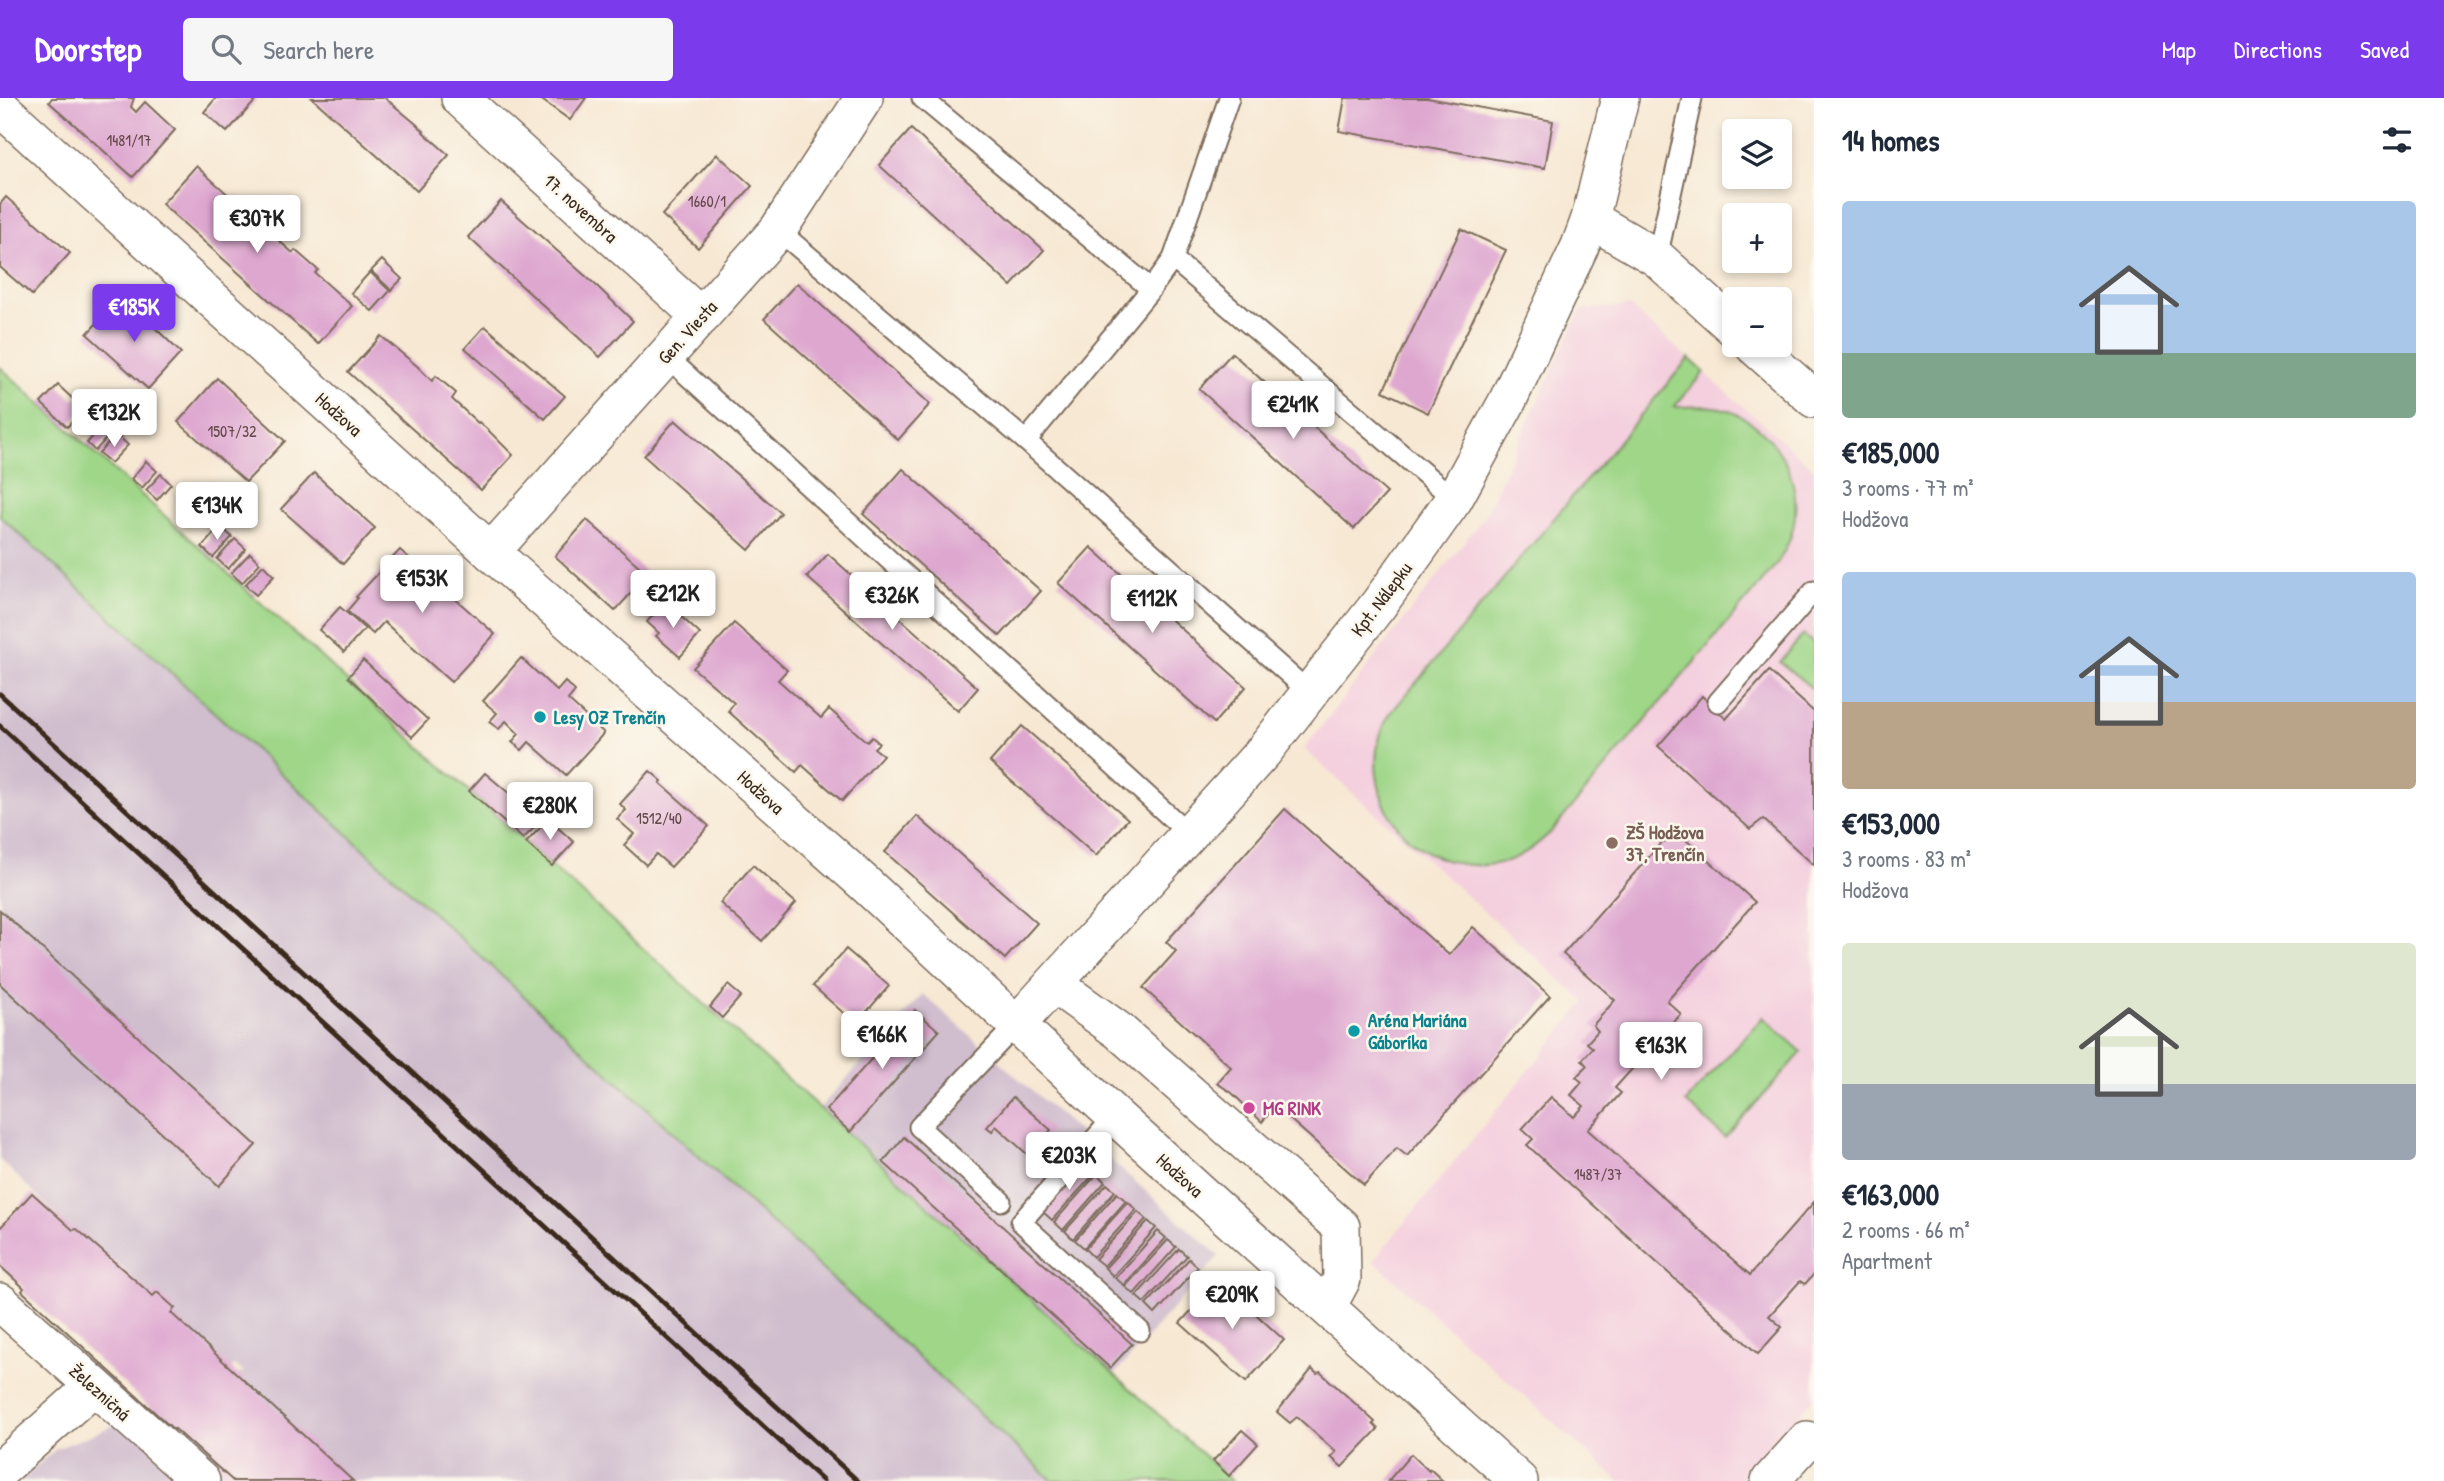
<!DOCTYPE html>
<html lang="en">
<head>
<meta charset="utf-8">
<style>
	:root { --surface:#fff; --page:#f6f6f7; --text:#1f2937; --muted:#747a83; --accent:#7c3aed }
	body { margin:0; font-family:"Patrick Hand",sans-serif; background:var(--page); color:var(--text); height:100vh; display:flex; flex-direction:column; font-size:26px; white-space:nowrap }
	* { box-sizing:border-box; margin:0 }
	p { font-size:23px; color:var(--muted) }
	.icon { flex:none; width:38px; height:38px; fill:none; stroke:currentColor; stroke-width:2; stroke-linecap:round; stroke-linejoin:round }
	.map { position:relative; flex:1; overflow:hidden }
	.drawer { display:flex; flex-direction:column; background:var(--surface); width:630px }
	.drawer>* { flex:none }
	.buttons { position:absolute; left:1722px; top:21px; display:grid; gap:14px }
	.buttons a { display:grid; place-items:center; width:70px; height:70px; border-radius:7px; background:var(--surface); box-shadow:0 4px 10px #0003; font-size:35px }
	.price { position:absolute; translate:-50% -60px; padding:0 16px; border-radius:7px; background:#fff; color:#222; font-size:23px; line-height:46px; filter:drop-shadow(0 2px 4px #0008) }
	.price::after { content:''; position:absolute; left:50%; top:42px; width:21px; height:16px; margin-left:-10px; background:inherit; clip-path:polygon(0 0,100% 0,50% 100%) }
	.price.current { background:var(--accent); color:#fff }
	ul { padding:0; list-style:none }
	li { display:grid; align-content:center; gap:14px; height:371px; padding:0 28px }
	li span { display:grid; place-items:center; height:217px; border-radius:7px; color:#555 }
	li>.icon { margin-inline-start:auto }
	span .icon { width:126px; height:126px; fill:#fffc; stroke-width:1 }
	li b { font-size:30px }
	h2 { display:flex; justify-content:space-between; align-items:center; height:84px; padding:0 28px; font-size:30px }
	header { display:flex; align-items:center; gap:42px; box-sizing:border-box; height:98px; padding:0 35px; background:var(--accent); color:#fff }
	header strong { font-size:33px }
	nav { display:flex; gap:38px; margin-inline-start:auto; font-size:24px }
	.search { width:490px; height:63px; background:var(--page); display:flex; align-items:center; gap:18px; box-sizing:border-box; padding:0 24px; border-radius:7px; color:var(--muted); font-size:26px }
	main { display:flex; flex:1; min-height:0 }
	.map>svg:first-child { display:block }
	.built { fill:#f4cfde }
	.industrial { fill:#d0bdce }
	.green { fill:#9fd688; stroke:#6d8053; stroke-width:2 }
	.building { fill:#dea7d0 }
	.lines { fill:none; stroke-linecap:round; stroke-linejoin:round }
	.service-casing { stroke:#7d6c5d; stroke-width:23 }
	.minor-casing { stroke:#7d6c5d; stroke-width:40 }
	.service { stroke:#fff; stroke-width:19 }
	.minor { stroke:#fff; stroke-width:37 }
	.rail { stroke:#3b2a1e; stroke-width:5 }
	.culture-dot { fill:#0f9aa8; stroke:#fbf7ec; stroke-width:2.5 }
	.education-dot { fill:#8d6e63; stroke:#fbf7ec; stroke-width:2.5 }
	.hotel-dot { fill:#d1479c; stroke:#fbf7ec; stroke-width:2.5 }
	.labels { text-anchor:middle; stroke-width:5; stroke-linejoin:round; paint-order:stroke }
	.number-label { font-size:16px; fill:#64494a }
	.street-label { font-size:19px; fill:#3b2a1e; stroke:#fbf7ec }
	.culture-label { font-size:19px; font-weight:bold; fill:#0d838f; stroke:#fbf7ec; text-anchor:start }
	.education-label { font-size:19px; font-weight:bold; fill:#785e54; stroke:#fbf7ec; text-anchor:start }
	.hotel-label { font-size:19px; font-weight:bold; fill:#b23c85; stroke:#fbf7ec; text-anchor:start }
</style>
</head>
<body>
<header>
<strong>Doorstep</strong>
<div class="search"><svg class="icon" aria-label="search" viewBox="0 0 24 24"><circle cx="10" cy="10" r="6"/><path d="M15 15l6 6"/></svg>Search here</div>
<nav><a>Map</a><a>Directions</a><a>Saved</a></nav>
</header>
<main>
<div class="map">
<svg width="1814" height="1383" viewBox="0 0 1814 1383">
	<rect width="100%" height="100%" fill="#fbf7ec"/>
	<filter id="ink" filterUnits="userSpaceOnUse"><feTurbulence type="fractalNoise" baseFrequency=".0143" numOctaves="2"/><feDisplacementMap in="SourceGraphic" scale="14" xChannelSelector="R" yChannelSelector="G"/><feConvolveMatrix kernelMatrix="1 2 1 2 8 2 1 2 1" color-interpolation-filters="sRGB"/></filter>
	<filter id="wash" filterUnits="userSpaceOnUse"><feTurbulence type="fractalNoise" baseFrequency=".00686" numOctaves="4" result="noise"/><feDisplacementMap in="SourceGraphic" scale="28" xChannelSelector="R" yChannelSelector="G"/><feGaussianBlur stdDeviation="1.57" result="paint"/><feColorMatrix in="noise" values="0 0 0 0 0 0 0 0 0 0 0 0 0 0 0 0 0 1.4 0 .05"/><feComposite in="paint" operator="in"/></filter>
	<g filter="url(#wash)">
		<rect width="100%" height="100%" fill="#f7e8d3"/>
		<polygon class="built" points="1629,208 1814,371 1814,1300 1740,1383 1619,1383 1373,1163 1585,904 1304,651 1485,417 1580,212"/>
		<polygon class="industrial" points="0,269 819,1011 923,896 1219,1158 1115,1276 1232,1383 19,1383 56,1351 244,1274 235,1268 231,1270 171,1215 175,1210 157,1194 153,1198 115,1163 113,1164 73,1132 0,1062"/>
		<g class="green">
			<path d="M 1689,260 L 1704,274 L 1674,309 C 1692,309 1711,306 1728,312 C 1782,333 1812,396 1786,450 C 1783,458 1776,466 1771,473 L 1552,733 C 1538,746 1525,757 1507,763 C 1459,777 1408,755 1386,710 C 1377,690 1373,664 1379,642 C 1381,633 1385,625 1389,617 Z"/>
			<polygon points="0,269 1232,1383 1053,1383 0,418"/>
			<polygon points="1803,537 1814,546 1814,592 1780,564"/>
			<polygon points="1763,919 1802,954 1725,1040 1686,1004"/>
		</g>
		<g id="blocks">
			<g class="building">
				<polygon points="52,0 134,0 131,9 136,14 145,4 175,32 133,79 49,4"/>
				<polygon points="216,0 258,0 227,34 204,14"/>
				<polygon points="312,0 385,0 415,25 424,33 423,34 449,57 417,93"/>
				<polygon points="539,0 586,0 570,22"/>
				<polygon points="1345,0 1427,0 1553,23 1545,70 1339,33"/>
				<polygon points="911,31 1044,152 1011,188 879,67"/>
				<polygon points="717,56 752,88 698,150 662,117"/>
				<polygon points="196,68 233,101 236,98 258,119 255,122 293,155 295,152 318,172 315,175 352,208 318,246 162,106"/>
				<polygon points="6,99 70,155 32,197 0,169 0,106"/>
				<polygon points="501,103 599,190 633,223 600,259 468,139"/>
				<polygon points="1461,131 1506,152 1428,315 1383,293"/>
				<polygon points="382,162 402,181 391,192 371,173"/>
				<polygon points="370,174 390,193 372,213 351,195"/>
				<polygon points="797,185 930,306 898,342 764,221"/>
				<polygon points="119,201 144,223 146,221 181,255 148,291 87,236"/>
				<polygon points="485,228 565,298 545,321 465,250"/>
				<polygon points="381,238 417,268 432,283 436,278 456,295 452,301 478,325 479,324 488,332 513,357 481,392 348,274"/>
				<polygon points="1232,255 1387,395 1354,431 1199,291"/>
				<polygon points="217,280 285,343 246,384 178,324"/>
				<polygon points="58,287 74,302 78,298 88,307 67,329 41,305"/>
				<polygon points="675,322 781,415 749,452 644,358"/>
				<polygon points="105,324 114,332 95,353 87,345"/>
				<polygon points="116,336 128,347 111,365 99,355"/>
				<polygon points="146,363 157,373 142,390 131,381"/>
				<polygon points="903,371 1041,493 1000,538 863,416"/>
				<polygon points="314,375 375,430 343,466 281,411"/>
				<polygon points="161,376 171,386 157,402 146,392"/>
				<polygon points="587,422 648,476 615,513 555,458"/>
				<polygon points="220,428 232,439 213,460 202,449"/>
				<polygon points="235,441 246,451 228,471 217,461"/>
				<polygon points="1091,449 1246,589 1214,625 1058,485"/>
				<polygon points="400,452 426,475 434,467 452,482 444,491 495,536 451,584 384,524 373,536 347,513 358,500 356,499"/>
				<polygon points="250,455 260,465 242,485 231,475"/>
				<polygon points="828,456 978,590 958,613 807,479"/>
				<polygon points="263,467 274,478 256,497 245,487"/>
				<polygon points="665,504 700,536 680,559 656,538 659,535 647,524"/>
				<polygon points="340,509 365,531 344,554 319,532"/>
				<polygon points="734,525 787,572 778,582 821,620 829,611 867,644 872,639 879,645 874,650 883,657 842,703 802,667 796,674 728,613 734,605 693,570"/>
				<polygon points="521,560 557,593 565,584 575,593 568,602 604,635 566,677 529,644 522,652 512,644 519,636 506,623 499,631 489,624 497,615 483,603"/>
				<polygon points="363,562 428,622 412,639 348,579"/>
				<polygon points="1769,573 1814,614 1814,767 1763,721 1750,731 1658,648 1702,598 1726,621"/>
				<polygon points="1022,628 1128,721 1096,758 990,664"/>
				<polygon points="650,673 662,683 660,685 709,728 671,769 656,756 646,767 624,747 634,736 617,721 626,712 620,706"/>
				<polygon points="485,675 517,702 521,698 545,719 523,741 469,693"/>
				<polygon points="1285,711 1449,857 1473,829 1550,898 1407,1058 1397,1050 1364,1087 1275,1008 1262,1024 1232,995 1217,985 1231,969 1143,890 1176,853 1166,844"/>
				<polygon points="917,718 1037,825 1005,861 885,754"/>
				<polygon points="548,721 574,744 552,768 526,745"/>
				<polygon points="1676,733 1755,804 1667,903 1681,916 1615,990 1621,995 1588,1032 1750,1177 1814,1104 1814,1176 1805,1186 1800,1183 1769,1218 1782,1229 1758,1256 1527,1047 1533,1041 1522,1031 1551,999 1574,1019 1584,1008 1571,997 1582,984 1576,979 1587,968 1582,962 1593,950 1587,945 1598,933 1593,927 1615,902 1563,856 1663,743 1665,744"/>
				<polygon points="753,767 796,805 762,843 720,805"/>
				<polygon points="0,812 256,1047 219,1088 0,886"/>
				<polygon points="846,851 889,888 856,926 813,888"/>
				<polygon points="728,887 741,898 722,920 710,909"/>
				<polygon points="915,912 939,933 850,1034 826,1012"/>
				<polygon points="1013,999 1051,1032 1028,1057 996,1028 992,1033 987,1029"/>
				<polygon points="904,1039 1132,1246 1110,1270 883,1064"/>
				<polygon points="1086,1066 1095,1075 1052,1122 1043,1114"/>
				<polygon points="1097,1076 1105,1084 1063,1132 1054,1124"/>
				<polygon points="1107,1086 1115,1093 1073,1141 1065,1133"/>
				<polygon points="32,1095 73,1132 77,1131 153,1198 157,1194 175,1210 171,1215 353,1383 233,1383 175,1331 174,1332 22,1193 24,1190 0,1168 0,1130"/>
				<polygon points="1117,1095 1126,1103 1084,1150 1075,1142"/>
				<polygon points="1128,1104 1136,1112 1093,1159 1085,1151"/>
				<polygon points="1138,1114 1146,1121 1104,1168 1095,1161"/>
				<polygon points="1148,1123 1156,1130 1113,1178 1105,1170"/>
				<polygon points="1158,1133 1166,1140 1124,1187 1115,1180"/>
				<polygon points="1168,1142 1176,1149 1134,1196 1125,1189"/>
				<polygon points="1179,1151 1187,1158 1144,1205 1136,1198"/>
				<polygon points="1189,1161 1198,1169 1155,1216 1146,1207"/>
				<polygon points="1219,1182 1284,1242 1246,1284 1180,1225"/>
				<polygon points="1312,1271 1317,1276 1320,1274 1348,1299 1375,1324 1373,1326 1378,1331 1342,1369 1331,1359 1336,1354 1297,1319 1290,1325 1277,1314"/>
				<polygon points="1242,1332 1258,1346 1229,1378 1213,1363"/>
				<polygon points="1411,1356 1429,1373 1430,1371 1443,1383 1388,1383"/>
			</g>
		</g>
	</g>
	<g filter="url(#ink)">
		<use href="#blocks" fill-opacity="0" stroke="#7d6c5d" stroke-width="2"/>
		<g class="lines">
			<defs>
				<g id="service">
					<polyline points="922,0 1151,191"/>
					<polyline points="778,132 1026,343 1310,595"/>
					<polyline points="1657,160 1692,0"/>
					<polyline points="1173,161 1454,401"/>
					<polyline points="666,258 1189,736"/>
					<polyline points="1026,343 1151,191 1173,161 1229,0"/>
					<polyline points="1718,604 1814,493"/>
					<polyline points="1115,1018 1021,1124 1140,1233"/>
					<polyline points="1001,1103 919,1029 1017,926"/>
				</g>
				<g id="minor">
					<polyline points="460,0 701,219"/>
					<polyline points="0,9 491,454 863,784 1115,1018 1519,1383"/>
					<polyline points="1590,121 1657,160 1734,230"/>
					<polyline points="1753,247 1814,301"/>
					<polyline points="491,454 778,132 864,0"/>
					<polyline points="1054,886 1119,933 1341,1129 1342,1181 1327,1209"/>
					<polyline points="1017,926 1264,653 1379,506 1454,401 1507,304 1580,148 1590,121 1620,0"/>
					<polyline points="0,1204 201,1383"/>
					<polyline points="0,1372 94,1288"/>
					<polyline points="1770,1383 1807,1342"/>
				</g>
			</defs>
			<use href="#service" class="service-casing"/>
			<use href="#minor" class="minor-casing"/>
			<use href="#service" class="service"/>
			<use href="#minor" class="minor"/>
			<g class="rail">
				<polyline points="0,596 858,1383"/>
				<polyline points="0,628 823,1383"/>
			</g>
		</g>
	</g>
	<g class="culture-dot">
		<circle cx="540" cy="619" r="7"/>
		<circle cx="1354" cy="933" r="7"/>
	</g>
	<circle class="education-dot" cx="1612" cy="745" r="7"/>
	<circle class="hotel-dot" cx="1249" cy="1010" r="7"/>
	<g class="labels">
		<g class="number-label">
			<text x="129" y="48">1481/17</text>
			<text x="707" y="109">1660/1</text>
			<text x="232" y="339">1507/32</text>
			<text x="659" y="726">1512/40</text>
			<text x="1598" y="1082">1487/37</text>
		</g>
		<g class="street-label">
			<text transform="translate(581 110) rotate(42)" y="7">17. novembra</text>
			<text transform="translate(687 234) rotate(-48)" y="7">Gen. Viesta</text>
			<text transform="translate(339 316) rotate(42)" y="7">Hodžova</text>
			<text transform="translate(1381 501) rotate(-53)" y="7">Kpt. Nálepku</text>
			<text transform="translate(761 694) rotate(42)" y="7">Hodžova</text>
			<text transform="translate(1180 1077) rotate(42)" y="7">Hodžova</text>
			<text transform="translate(100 1294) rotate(42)" y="7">Železničná</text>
		</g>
		<g class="culture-label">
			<text x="554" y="626">Lesy OZ Trenčín</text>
			<text x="1368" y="929">Aréna Mariána<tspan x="1368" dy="22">Gáboríka</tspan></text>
		</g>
		<g class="education-label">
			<text x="1626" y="741">ZŠ Hodžova<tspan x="1626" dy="22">37, Trenčín</tspan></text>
		</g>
		<g class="hotel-label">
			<text x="1263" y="1017">MG RINK</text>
		</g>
	</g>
</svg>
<div class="buttons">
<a><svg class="icon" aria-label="layers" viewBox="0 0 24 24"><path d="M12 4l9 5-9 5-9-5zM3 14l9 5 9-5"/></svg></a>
<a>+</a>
<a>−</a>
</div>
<b class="price" style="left:257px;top:157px">€307K</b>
<b class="price current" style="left:134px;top:246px">€185K</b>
<b class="price" style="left:1293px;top:343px">€241K</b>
<b class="price" style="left:114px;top:351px">€132K</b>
<b class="price" style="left:217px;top:444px">€134K</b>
<b class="price" style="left:422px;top:517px">€153K</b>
<b class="price" style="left:673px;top:532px">€212K</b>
<b class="price" style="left:892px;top:534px">€326K</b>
<b class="price" style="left:1152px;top:537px">€112K</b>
<b class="price" style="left:550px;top:744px">€280K</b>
<b class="price" style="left:882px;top:973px">€166K</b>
<b class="price" style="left:1661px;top:984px">€163K</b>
<b class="price" style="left:1069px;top:1094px">€203K</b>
<b class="price" style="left:1232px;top:1233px">€209K</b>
</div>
<section class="drawer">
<h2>14 homes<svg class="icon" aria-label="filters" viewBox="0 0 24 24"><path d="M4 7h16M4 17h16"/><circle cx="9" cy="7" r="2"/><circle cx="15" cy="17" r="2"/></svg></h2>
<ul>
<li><span style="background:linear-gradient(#a9c7e8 70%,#7fa58c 0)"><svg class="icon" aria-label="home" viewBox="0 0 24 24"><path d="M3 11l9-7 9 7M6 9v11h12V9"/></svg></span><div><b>€185,000</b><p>3 rooms · 77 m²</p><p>Hodžova</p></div></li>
<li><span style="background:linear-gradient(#a9c7e8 60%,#b9a48a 0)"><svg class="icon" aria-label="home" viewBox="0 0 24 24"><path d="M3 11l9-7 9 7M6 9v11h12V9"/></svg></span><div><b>€153,000</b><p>3 rooms · 83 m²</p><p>Hodžova</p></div></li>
<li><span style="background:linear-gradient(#dfe7d0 65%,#9aa5b1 0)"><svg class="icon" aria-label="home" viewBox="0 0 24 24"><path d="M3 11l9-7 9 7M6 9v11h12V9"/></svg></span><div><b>€163,000</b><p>2 rooms · 66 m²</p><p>Apartment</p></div></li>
</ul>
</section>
</main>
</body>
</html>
